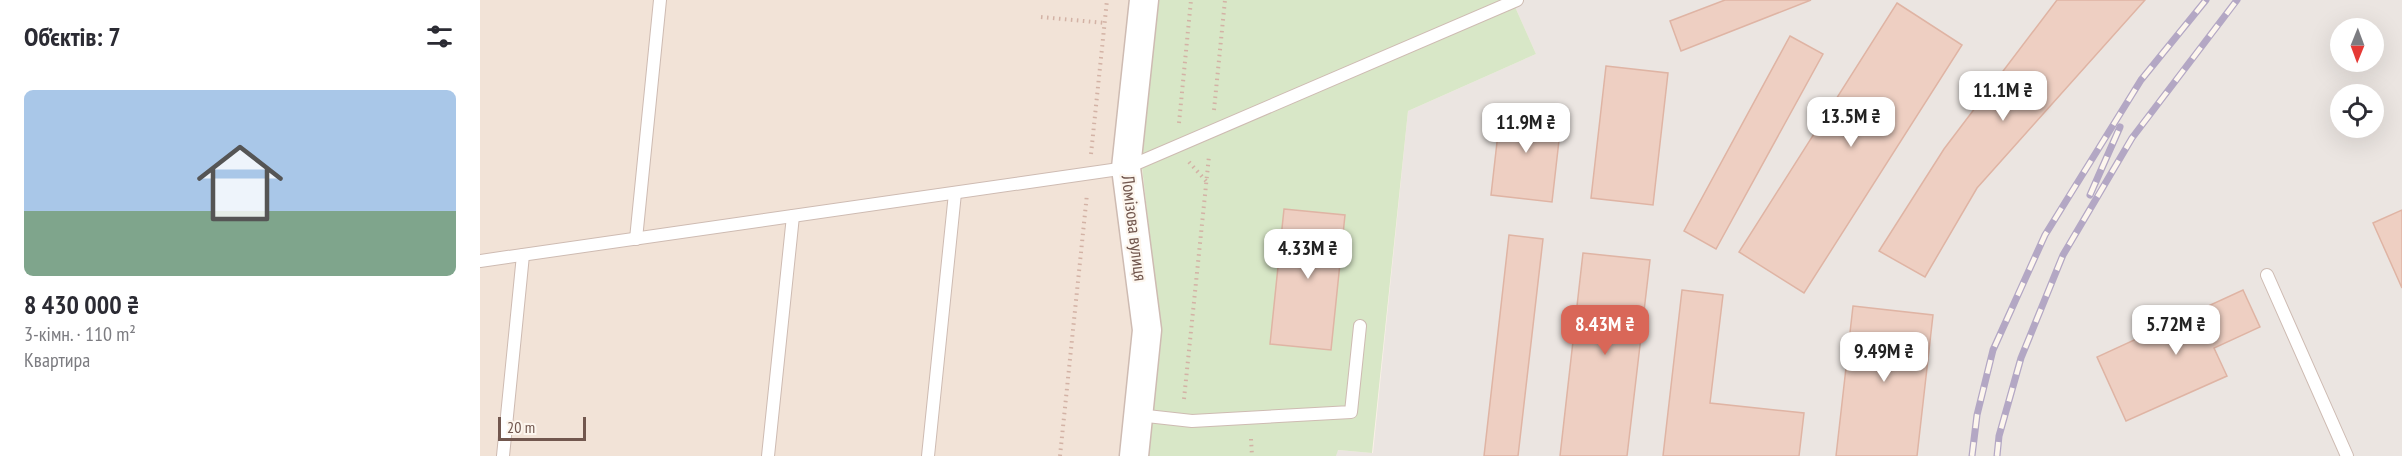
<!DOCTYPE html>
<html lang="uk">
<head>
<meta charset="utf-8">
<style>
	:root { --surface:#fff; --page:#f7f7f7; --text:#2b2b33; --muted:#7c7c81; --accent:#d96758 }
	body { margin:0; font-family:"PT Sans Narrow",sans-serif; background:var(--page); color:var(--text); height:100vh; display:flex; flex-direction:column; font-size:22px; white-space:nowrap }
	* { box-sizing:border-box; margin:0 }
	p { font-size:20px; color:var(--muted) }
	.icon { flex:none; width:33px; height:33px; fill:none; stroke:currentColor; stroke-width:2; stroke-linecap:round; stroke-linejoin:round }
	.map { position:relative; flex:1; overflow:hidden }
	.details { display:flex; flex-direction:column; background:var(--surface); width:480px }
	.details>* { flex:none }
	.needle { width:39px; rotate:181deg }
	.buttons { position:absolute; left:1850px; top:18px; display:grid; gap:12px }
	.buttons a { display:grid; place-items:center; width:54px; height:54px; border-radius:50%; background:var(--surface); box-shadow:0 6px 24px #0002; font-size:30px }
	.scale { position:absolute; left:18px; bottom:15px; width:88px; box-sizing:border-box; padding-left:6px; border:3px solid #72574e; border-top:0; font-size:16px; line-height:21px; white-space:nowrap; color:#72574e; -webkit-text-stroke:4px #fdf6ee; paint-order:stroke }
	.price { position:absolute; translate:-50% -51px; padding:0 14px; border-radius:12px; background:#fff; color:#222; font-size:20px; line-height:39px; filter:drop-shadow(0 2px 3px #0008) }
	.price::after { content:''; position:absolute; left:50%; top:36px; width:18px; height:14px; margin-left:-9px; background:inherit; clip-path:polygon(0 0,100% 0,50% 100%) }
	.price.on { background:var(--accent); color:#fff }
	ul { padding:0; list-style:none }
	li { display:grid; align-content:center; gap:12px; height:318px; padding:0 24px }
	li span { display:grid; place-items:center; height:186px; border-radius:9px; color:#555 }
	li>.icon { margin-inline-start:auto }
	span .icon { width:108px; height:108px; fill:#fffc; stroke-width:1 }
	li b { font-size:26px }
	h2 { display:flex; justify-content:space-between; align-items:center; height:72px; padding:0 24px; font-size:26px }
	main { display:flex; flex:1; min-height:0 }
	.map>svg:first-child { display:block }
	.residential { fill:#f2e3d7 }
	.industrial { fill:#ebe5e1; fill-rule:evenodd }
	.green { fill:#d8e7c7 }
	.building { fill:#eecfc2; stroke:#dfb4a4; stroke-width:1.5 }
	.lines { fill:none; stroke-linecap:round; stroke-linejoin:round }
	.service-casing { stroke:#cebbb2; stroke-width:14 }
	.tertiary-casing { stroke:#cebbb2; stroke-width:31 }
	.path { stroke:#d3b2a5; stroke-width:4; stroke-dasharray:1.5 4.5; stroke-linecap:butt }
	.service { stroke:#fff; stroke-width:12 }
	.tertiary { stroke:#fff; stroke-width:28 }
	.rail-casing { stroke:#b3a7c4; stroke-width:7 }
	.rail { stroke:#fdf6ee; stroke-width:4.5; stroke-dasharray:14; stroke-linecap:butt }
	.labels { text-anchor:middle; stroke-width:4.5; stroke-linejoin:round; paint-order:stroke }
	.street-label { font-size:18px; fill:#72574e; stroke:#fdf6ee }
</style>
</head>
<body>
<main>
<section class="details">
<h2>Об’єктів: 7<svg class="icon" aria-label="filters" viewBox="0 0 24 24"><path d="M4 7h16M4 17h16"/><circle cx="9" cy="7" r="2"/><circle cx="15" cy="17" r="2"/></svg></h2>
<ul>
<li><span style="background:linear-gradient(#a9c7e8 65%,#7fa58c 0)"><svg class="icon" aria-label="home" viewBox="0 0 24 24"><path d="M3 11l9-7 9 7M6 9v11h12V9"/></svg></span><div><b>8 430 000 ₴</b><p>3-кімн. · 110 m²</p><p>Квартира</p></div></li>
</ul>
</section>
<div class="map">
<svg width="1922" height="456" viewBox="0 0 1922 456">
	<rect width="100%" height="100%" fill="#fbf1e8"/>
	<polygon class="residential" points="0,0 651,0 653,328 640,456 0,456"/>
	<path class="industrial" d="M 1032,0 L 1922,0 L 1922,456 L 856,456 L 857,450 L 893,453 L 928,111 L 1056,54 ZM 1860,28 L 1893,28 L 1893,62 L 1860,62 ZM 1860,94 L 1893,94 L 1893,128 L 1860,128 Z"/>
	<polygon class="green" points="677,0 1032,0 1056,54 928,111 892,453 858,450 856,456 668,456 681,332 661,159"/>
	<g class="building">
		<polygon points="1245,0 1331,0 1201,51 1190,21"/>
		<polygon points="1577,0 1665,0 1497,188 1445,277 1399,251 1464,149"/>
		<polygon points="1417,3 1482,45 1324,293 1259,252"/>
		<polygon points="1310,36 1343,54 1236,249 1204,231"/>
		<polygon points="1126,66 1188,73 1173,205 1111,198"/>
		<polygon points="1021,107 1082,114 1072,202 1011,195"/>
		<polygon points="804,209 865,215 851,350 790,344"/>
		<polygon points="1922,210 1922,288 1893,223"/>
		<polygon points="1029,235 1063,239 1038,456 1004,456"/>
		<polygon points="1103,253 1170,260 1147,456 1080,456"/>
		<polygon points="1202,290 1243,295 1230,403 1324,413 1319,456 1183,456"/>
		<polygon points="1763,290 1780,327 1734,348 1747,376 1646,421 1617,357"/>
		<polygon points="1373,306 1453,315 1437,456 1356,456"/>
	</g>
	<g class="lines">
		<defs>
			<g id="service">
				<polyline points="156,239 180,0"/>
				<polyline points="0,261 646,168 1037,0"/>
				<polyline points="1787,275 1867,456"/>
				<polyline points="658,415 712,421 871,412 880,326"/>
				<polyline points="23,456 43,255"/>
				<polyline points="288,456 313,216"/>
				<polyline points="448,456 475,193"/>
			</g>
			<polyline id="tertiary" points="654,456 667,330 646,168 664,0"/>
		</defs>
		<use href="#service" class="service-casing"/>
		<use href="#tertiary" class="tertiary-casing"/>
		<g class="path">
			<polyline points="561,17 625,23"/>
			<polyline points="734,110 745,0"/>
			<polyline points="699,123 711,0"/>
			<polyline points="611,154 627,0"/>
			<polyline points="709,162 726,181"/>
			<polyline points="704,399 729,156"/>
			<polyline points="771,439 772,456"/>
			<polyline points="580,456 607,194"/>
		</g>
		<use href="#service" class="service"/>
		<use href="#tertiary" class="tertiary"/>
		<defs>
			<g id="rail">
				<polyline points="1610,195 1640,127"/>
				<polyline points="1492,456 1497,415 1513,350 1565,235 1661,80 1726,0"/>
				<polyline points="1517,456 1519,436 1541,358 1583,255 1652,138 1757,0"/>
			</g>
		</defs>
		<use href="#rail" class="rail-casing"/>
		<use href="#rail" class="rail"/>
	</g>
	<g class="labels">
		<g class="street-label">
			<text transform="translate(654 228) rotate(83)" y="6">Ломізова вулиця</text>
		</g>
	</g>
</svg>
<div class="buttons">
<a><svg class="needle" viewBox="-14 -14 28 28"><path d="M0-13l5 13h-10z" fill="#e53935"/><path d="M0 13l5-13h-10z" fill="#7c7c81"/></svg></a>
<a><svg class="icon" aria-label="locate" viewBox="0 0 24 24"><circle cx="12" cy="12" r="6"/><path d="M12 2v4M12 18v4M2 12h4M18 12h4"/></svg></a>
</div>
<div class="scale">20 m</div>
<b class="price" style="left:1523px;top:122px">11.1M ₴</b>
<b class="price" style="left:1371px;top:148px">13.5M ₴</b>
<b class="price" style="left:1046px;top:154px">11.9M ₴</b>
<b class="price" style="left:828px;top:280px">4.33M ₴</b>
<b class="price on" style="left:1125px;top:356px">8.43M ₴</b>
<b class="price" style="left:1696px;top:356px">5.72M ₴</b>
<b class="price" style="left:1404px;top:383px">9.49M ₴</b>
</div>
</main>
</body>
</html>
